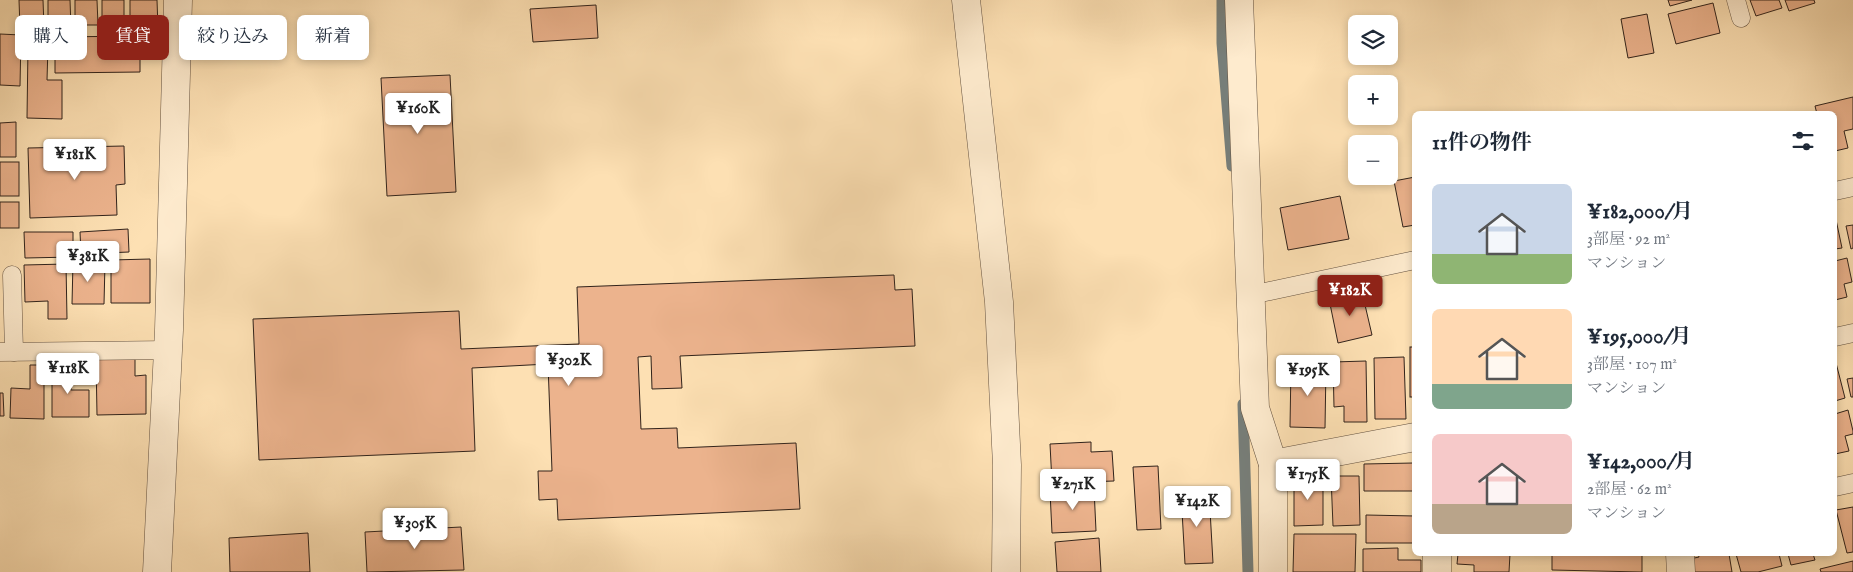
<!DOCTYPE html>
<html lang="ja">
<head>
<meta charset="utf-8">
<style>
	:root { --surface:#fff; --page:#f2f2f3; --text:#1f2937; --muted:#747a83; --accent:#8f2418 }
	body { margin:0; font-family:"IM FELL English","Noto Serif JP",serif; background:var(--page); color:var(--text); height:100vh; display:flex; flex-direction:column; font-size:19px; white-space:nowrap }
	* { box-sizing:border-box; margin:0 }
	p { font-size:16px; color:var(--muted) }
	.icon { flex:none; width:28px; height:28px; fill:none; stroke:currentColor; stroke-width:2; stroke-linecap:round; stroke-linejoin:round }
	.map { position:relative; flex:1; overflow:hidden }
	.side { position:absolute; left:1412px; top:111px; width:425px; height:445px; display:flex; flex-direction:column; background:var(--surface); border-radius:8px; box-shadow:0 2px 8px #0003 }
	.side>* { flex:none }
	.hud { position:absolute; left:15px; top:15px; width:475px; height:45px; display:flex; gap:10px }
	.buttons { position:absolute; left:1348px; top:15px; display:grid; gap:10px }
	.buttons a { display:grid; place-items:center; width:50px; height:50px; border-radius:8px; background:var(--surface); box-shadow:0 2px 8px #0003; font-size:25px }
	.price { position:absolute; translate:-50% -42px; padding:0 11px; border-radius:5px; background:#fff; color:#222; font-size:16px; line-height:32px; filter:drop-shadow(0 1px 2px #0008) }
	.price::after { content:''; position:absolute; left:50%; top:30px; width:15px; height:11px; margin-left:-8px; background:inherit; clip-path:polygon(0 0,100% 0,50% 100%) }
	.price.selected { background:var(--accent); color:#fff }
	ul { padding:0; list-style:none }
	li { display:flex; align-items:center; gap:15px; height:125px; padding:0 20px }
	li span { display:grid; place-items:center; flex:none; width:140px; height:100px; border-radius:8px; color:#555 }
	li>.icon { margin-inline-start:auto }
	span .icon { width:60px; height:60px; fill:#fffc; stroke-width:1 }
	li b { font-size:21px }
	h2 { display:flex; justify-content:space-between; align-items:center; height:60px; padding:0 20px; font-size:21px }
	.tag { padding:0 18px; border-radius:8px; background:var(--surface); box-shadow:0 2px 8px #0003; font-size:18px; line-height:45px }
	.tag.selected { background:var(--accent); color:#fff }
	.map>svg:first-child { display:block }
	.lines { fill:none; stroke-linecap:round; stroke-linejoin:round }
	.stream { stroke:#777e79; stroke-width:11 }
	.building { fill:#ecb38d; stroke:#31231b }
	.lane-casing { stroke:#645241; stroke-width:19 }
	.street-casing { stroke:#645241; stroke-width:29 }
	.lane { stroke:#feebce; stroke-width:18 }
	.street { stroke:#feebce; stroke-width:28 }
</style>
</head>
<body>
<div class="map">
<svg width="1853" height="572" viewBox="0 0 1853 572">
	<rect width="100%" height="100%" fill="#fde0b3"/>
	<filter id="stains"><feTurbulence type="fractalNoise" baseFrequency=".004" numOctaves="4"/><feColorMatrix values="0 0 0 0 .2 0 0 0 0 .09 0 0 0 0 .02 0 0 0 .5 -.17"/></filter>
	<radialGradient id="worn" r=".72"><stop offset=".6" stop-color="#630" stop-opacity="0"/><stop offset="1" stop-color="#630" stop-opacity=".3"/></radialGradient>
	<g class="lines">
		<g class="stream">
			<polyline points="1222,0 1222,43 1232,166"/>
			<polyline points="1243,404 1248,572"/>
		</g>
	</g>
	<g class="building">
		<polygon points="19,0 43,0 44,27 20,28"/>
		<polygon points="48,0 70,0 71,28 48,28"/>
		<polygon points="75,0 97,0 98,25 75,25"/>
		<polygon points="102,0 124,0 124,26 102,25"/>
		<polygon points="130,0 157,0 158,28 130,27"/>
		<polygon points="1668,0 1692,0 1670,6"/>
		<polygon points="1750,0 1779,0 1782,8 1756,16"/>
		<polygon points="1785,0 1814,0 1815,3 1789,11"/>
		<polygon points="1713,3 1720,33 1676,44 1668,14"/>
		<polygon points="596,5 598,38 533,42 530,9"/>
		<polygon points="1647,14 1654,53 1628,58 1621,19"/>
		<polygon points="0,34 21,35 20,86 0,85"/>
		<polygon points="140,36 140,72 55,73 55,37"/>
		<polygon points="28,46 48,46 47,80 62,80 62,119 27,118"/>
		<polygon points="450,75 456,192 387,196 381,78"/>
		<polygon points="1853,97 1853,129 1844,131 1848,148 1835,151 1835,114 1817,114 1815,106"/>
		<polygon points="16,122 16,157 0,157 0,123"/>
		<polygon points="124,146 125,184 116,185 117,215 30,218 28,148"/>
		<rect x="0" y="162" width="19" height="34"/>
		<polygon points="1415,177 1415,225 1403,227 1394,181"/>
		<polygon points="1340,196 1349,239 1288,250 1280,208"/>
		<rect x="0" y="202" width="19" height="26"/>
		<polygon points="1835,215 1842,248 1835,249"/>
		<polygon points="1853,225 1853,248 1851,249 1846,226"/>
		<polygon points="128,229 129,252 81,254 80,232"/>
		<polygon points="24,232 73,232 73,257 25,258"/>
		<polygon points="1847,258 1852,282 1844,284 1847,297 1835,300 1835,261"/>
		<polygon points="150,259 150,303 111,303 111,260"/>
		<polygon points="73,262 105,263 104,304 72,304"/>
		<polygon points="66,264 67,319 48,319 48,301 25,302 24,265"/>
		<polygon points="894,275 895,290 912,289 915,346 680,356 682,388 652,389 651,356 638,357 641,429 677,428 678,448 796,443 800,509 558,520 557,499 539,500 538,471 552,471 548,364 472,368 475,451 259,460 253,319 459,311 461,349 579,344 577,287"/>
		<polygon points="1362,292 1372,335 1338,343 1329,299"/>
		<rect x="1410" y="347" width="5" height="50"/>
		<polygon points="1404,357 1406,419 1375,419 1374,358"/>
		<polygon points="96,359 135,359 135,376 146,375 146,414 97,415"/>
		<polygon points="1835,359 1845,398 1835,401"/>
		<polygon points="1366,361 1367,422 1344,422 1344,406 1334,407 1333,362"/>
		<polygon points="52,364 71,364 71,390 89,390 89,417 52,417"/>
		<polygon points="30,365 44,365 44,419 10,418 11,388 30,389"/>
		<polygon points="1291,366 1326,367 1325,428 1290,427"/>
		<polygon points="1853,378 1853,397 1851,397 1847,379"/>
		<polygon points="0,393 3,393 4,416 0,416"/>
		<polygon points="1848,410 1853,431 1853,434 1845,436 1849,451 1835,454 1835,414"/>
		<polygon points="1091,442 1091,452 1112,451 1114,481 1052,483 1050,444"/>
		<polygon points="1413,463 1413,491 1364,491 1364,464"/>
		<polygon points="1158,466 1161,529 1137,530 1133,467"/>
		<polygon points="1294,476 1323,476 1323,525 1294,526"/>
		<polygon points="1331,476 1359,476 1360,525 1333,526"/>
		<polygon points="1094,488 1096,531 1052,533 1050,491"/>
		<polygon points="1209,492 1213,563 1185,564 1181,493"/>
		<polygon points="1853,507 1853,552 1847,553 1836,510"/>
		<polygon points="1366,515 1415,516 1415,543 1366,543"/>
		<polygon points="461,527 464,570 367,572 365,532"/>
		<polygon points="308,533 310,572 230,572 229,538"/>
		<polygon points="1294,534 1356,534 1355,572 1293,572"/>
		<polygon points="1099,538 1101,572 1057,572 1055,542"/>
		<polygon points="1398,548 1398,560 1421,560 1421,572 1363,572 1363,549"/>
		<polygon points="1458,554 1510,554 1509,572 1474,572 1474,565 1457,564"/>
		<polygon points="1552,554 1642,554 1642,572 1552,570"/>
		<polygon points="1698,554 1729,554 1732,572 1692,572 1690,559 1699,557"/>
		<polygon points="1736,554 1779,554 1782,566 1758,572 1741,572"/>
		<polygon points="1788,554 1813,554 1815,560 1791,565"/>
		<polygon points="1853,561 1853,572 1821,572 1820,569"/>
	</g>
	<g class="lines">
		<defs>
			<g id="lane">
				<polyline points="1736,0 1741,18"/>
				<polyline points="1835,191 1853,187"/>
				<polyline points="12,275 14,352"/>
				<polyline points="1251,295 1415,260"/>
				<polyline points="1835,337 1853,333"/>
				<polyline points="0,352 168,350"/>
				<polyline points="1835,487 1853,483"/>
			</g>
			<g id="street">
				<polyline points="966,0 999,302 1007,465 1006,572"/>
				<polyline points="1239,0 1255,408 1273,464 1273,572"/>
				<polyline points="1273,464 1415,437"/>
				<polyline points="1437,554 1437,572"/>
				<polyline points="1680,554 1681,572"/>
				<polyline points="157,572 169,330 178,0"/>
			</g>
		</defs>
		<use href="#lane" class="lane-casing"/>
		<use href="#street" class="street-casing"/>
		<use href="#lane" class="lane"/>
		<use href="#street" class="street"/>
	</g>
	<rect width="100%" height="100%" filter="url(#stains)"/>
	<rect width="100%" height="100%" fill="url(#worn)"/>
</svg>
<div class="buttons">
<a><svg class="icon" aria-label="layers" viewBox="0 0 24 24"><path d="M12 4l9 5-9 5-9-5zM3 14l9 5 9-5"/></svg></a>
<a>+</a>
<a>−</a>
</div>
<b class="price" style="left:418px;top:135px">¥160K</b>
<b class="price" style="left:75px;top:181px">¥181K</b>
<b class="price" style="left:88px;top:283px">¥381K</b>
<b class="price selected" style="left:1350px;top:317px">¥182K</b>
<b class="price" style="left:569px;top:387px">¥302K</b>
<b class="price" style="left:68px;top:395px">¥118K</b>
<b class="price" style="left:1308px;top:397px">¥195K</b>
<b class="price" style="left:1308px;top:501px">¥175K</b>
<b class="price" style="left:1073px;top:511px">¥271K</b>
<b class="price" style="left:1197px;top:528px">¥142K</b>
<b class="price" style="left:415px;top:550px">¥305K</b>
<div class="hud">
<a class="tag">購入</a>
<a class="tag selected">賃貸</a>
<a class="tag">絞り込み</a>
<a class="tag">新着</a>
</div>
<section class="side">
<h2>11件の物件<svg class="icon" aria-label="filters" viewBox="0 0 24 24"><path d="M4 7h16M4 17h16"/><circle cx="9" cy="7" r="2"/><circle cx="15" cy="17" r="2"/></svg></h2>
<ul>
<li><span style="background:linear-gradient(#c9d6e8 70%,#8fb573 0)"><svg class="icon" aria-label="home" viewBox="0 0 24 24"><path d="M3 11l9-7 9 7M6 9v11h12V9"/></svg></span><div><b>¥182,000/月</b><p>3部屋 · 92 m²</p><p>マンション</p></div></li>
<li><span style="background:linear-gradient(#ffd9b3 75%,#7fa58c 0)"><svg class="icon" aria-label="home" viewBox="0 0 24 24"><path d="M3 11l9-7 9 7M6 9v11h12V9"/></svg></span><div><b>¥195,000/月</b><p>3部屋 · 107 m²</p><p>マンション</p></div></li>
<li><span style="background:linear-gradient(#f6c9c9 70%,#b9a48a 0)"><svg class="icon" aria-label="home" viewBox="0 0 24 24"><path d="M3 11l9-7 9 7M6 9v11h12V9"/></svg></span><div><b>¥142,000/月</b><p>2部屋 · 62 m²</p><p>マンション</p></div></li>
</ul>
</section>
</div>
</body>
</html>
